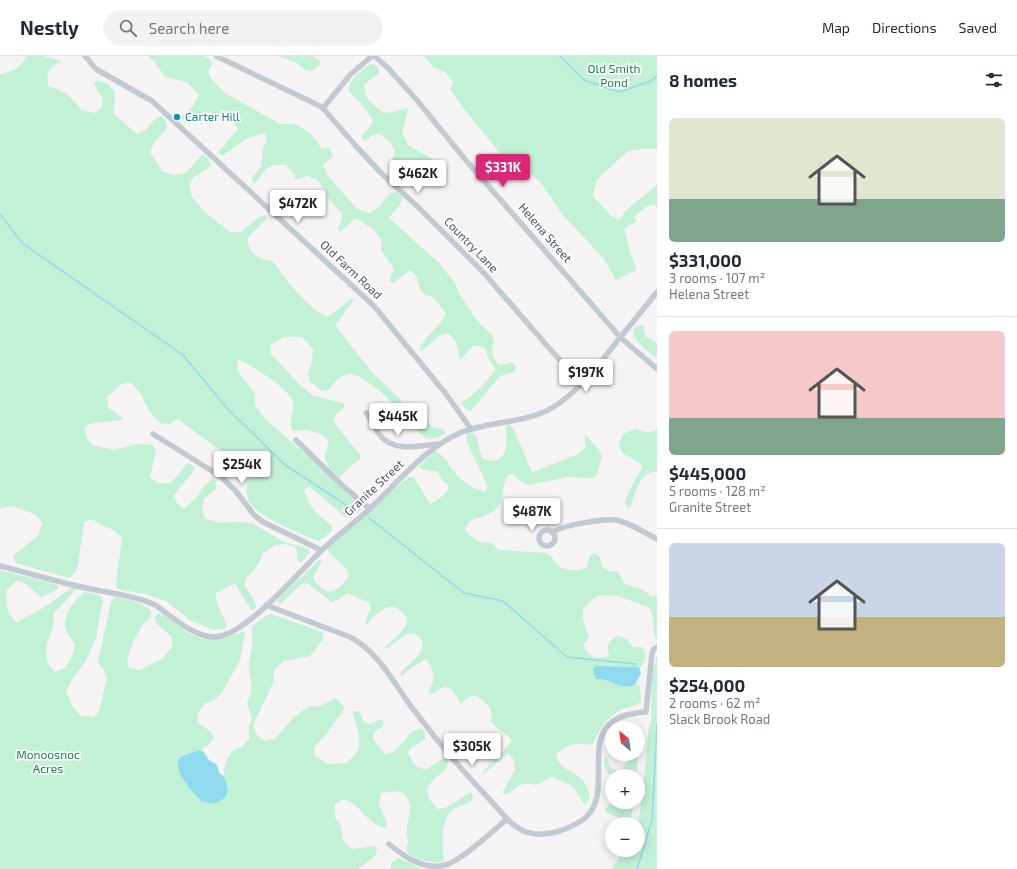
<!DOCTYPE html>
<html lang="en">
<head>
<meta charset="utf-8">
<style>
	:root { --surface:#fff; --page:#f2f2f3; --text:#1f2937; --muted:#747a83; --line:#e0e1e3; --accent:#db2777 }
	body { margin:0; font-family:"Exo 2",sans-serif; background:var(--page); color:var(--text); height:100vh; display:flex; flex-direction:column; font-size:15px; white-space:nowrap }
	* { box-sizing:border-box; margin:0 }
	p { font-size:13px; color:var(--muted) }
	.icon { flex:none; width:22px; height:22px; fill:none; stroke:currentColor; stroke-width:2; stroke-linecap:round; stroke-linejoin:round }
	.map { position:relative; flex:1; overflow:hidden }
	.sheet { display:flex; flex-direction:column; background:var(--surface); width:360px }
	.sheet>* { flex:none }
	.needle { width:26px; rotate:331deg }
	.fabs { position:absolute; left:605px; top:665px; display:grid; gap:8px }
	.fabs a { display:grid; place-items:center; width:40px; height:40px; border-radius:50%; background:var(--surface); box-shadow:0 2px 10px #0003; font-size:20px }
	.price { position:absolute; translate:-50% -34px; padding:0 9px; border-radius:4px; background:#fff; color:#222; font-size:13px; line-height:26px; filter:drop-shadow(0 1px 2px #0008) }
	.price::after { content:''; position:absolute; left:50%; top:24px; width:12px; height:9px; margin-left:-6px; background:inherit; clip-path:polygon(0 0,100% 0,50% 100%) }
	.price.current { background:var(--accent); color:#fff }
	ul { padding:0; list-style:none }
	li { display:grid; align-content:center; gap:8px; height:212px; padding:0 12px }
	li+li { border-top:1px solid var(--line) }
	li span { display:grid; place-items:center; height:124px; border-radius:6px; color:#555 }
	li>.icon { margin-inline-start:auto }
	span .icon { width:72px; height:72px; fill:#fffc; stroke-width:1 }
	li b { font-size:17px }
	h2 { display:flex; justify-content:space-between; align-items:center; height:48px; padding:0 12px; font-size:17px }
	header { display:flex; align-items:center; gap:24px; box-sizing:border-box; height:56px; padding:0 20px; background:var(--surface); border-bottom:1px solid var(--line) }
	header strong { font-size:19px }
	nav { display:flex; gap:22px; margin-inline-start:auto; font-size:14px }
	.search { width:280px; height:36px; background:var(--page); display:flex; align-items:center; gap:10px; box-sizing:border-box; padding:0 14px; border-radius:22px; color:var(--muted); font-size:15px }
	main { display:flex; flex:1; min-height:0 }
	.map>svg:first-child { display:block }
	.green { fill:#c3f1d5 }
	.water { fill:#90daee }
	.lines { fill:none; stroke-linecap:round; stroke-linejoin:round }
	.stream { stroke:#90daee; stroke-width:1.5 }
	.minor { stroke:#c1cad2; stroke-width:5.5 }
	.culture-dot { fill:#0f9aa8; stroke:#fff; stroke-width:1.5 }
	.labels { text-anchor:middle; stroke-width:3.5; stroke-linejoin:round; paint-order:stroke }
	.park-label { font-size:12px; fill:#17864f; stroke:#fff }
	.culture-label { font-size:12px; fill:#0d838f; stroke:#fff; text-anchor:start }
	.street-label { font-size:12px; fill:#4a5661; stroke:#fff }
</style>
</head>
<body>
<header>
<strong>Nestly</strong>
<div class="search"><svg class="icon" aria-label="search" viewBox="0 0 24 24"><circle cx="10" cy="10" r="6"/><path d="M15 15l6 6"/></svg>Search here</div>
<nav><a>Map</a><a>Directions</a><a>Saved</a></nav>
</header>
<main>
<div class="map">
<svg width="657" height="813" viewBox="0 0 657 813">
	<rect width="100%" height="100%" fill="#f5f3f3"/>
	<g class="green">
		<path d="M 27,0 L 43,0 L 62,5 C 49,11 46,15 48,30 L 66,37 L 82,54 L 95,57 L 102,51 L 103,42 L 98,36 L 94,26 L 98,24 L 109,29 L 115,36 L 114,58 L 137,78 L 146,74 L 154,64 L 161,60 L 165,64 L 167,72 L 154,87 L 150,96 L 162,115 L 174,119 L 186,117 L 202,99 L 208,102 L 211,110 L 193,122 L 189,128 L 192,141 L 206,157 L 230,176 L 241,176 L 259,161 L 265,159 L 267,162 L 247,183 C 250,200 260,203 274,206 C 282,221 312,256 328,261 L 351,243 L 355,242 L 335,269 L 371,315 L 409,352 L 418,356 L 426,362 L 432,371 L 443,373 L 445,378 C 440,381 432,383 427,382 C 419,379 413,368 408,362 C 399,352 363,317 350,318 C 339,319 334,327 329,334 L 322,335 L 309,325 L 308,317 L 312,306 L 313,293 L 302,281 L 284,281 L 270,289 L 271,298 L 300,329 L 313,340 L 343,347 L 345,351 L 337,357 L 333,365 L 360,399 L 360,404 L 355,406 L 339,422 L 329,411 L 324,401 L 329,385 C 320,375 306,372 293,375 C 288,364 294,358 293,347 C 290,332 251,310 238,303 L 237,314 L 255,338 L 255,349 L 265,363 L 308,400 L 360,448 L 361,453 L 351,460 L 345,461 L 315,435 L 309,431 L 304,434 C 310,453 316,458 332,469 L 332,475 L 319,485 C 301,478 254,460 248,443 C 245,434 249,418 250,409 L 236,400 L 218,393 L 178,363 L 169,368 L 160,367 L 150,356 L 140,337 L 131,326 L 121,328 L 107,341 L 108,351 L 124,363 C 110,367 96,364 84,371 L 87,382 L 92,389 L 113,394 L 137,388 L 152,389 L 156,395 L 150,421 L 158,427 L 171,427 L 188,407 L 195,411 L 192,417 L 173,440 L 177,447 L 184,453 L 197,441 L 204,430 L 212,423 L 216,425 L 216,433 L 204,443 L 202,456 L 206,463 L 220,467 L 236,466 L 252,467 L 286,487 L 308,492 L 310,496 L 301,507 L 297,503 L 297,493 L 287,488 L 276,489 L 263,497 L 258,509 L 247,521 L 244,528 L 255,546 L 256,552 L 251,554 L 235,527 L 216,537 C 215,551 225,559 227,572 L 213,574 L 190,564 L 166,545 L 145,538 L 117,533 L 116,527 L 122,482 L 115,475 L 91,463 L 84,466 L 78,509 L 75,517 L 69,522 L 16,507 L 13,500 L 38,480 L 42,468 L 37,459 L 12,450 L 0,452 L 0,18 C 15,15 19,13 27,0 Z"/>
		<path d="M 148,0 L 204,0 L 209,2 L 213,7 L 208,16 L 213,25 L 225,37 L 280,68 L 295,68 L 310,77 L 322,93 L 329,92 L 333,100 L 323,109 L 328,120 L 357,153 L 370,157 L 378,152 L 390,137 L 396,136 L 403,142 L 399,150 L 389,162 L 438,206 L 455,227 L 459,237 L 468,251 L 480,268 L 492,279 L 494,286 L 492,292 L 493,301 L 498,308 L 503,309 L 512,306 L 516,311 L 514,316 L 500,320 L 471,355 L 466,354 L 461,346 C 475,339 487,326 495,313 L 488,302 L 486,293 L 480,290 L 473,290 L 461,303 L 459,301 C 459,292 455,281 447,277 L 439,280 L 422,295 L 419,294 C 425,279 440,272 446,257 L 432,240 C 413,238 424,223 410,214 L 393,227 L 389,225 L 394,213 L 381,194 L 381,183 L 374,174 L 356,162 L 340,176 L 338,172 L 342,164 L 342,157 L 331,146 L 318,124 L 307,120 L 296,124 L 293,117 L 286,109 C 281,109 274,108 269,111 C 263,115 259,124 253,128 L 252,122 L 261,111 L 263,92 L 267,84 L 265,77 L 248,82 L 222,100 L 218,96 L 238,73 C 231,62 220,55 206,58 C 201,59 195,64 190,67 L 184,66 L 182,60 L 193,50 L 199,39 L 187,26 L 165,21 L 154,5 Z"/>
		<polygon points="278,0 312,0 320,5 319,10 312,15 305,14 297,7"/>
		<path d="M 424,0 L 657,0 L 657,93 L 641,93 L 628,95 L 597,123 L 593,140 L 610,159 L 620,164 L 625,155 L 657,129 L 657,151 L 654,148 L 646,151 L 634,161 L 637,165 L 624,173 C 627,179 627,183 628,189 C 629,197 635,205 636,214 L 616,224 L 604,203 L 562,158 L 541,127 L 530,116 L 514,112 L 508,107 L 464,53 L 450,33 L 453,27 C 450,18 444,14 434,12 Z"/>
		<path d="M 371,8 C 377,9 379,11 379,17 L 364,28 L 365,38 L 370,46 L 381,55 L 389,57 L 408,52 L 405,67 L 402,74 L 403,79 L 408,89 L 429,101 L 439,111 L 444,120 L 443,122 L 427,110 C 416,111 408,107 397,108 L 392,105 L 395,96 L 390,86 L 380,78 L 374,78 L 365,85 L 361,81 L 371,69 L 373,64 L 361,47 L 349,36 C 348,24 361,14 371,8 Z"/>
		<path d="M 643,269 L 645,280 L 657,287 L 657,302 C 648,295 634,287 633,274 L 637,270 Z"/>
		<path d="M 509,368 L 513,372 L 531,414 L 533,416 L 578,398 L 585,392 L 585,378 L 598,393 L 602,400 L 597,419 L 593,422 L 567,421 L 529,429 L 521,426 L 513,418 L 509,418 C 504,424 504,429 503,436 C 501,458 486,458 470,465 L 465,473 L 469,479 L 480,486 L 491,487 L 499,494 L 546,497 C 552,500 554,505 559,510 C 566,516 580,515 587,511 L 590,499 L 596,497 L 600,502 L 602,511 L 609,515 L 618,516 L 621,521 L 624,527 C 633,532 644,531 650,540 L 657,540 L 657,584 C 651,574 656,562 649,551 C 633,547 607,531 591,544 C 588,547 585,551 583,554 L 583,564 L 589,581 L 583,589 C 590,603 596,603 609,600 C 606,589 608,585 618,580 L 627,583 L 633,591 L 642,591 C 648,599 646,602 641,611 L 596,610 L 596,623 C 606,622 611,629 621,630 C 628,632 633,628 640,630 L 641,646 C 635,650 629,651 623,653 C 609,659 598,673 594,687 C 588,690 584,688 577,688 C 569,688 562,693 556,699 C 558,718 592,715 589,745 L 585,748 C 580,744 579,739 575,734 C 570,727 560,725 552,721 L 535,729 C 520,724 519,732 507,738 L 502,737 L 515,714 L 514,704 L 509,698 L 503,700 L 484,718 L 483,716 L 511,687 L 511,683 L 496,671 L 491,665 C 494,652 485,644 474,639 L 466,643 L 461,648 L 452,634 L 445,630 L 430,639 L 428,636 C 436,624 435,615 426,603 L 409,613 L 402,620 L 400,619 C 404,610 414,606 419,598 C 422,595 423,587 421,583 C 410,568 395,588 386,593 L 385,591 C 393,583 408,574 407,561 C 404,559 401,554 397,552 C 386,547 373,560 367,569 L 365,566 L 371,551 L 369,547 L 348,537 L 339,543 L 332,546 L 307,527 L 302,528 L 280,548 L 277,546 L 279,542 L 320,503 L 322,505 L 313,521 C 315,528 322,532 328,536 C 339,533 344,529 349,519 C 344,505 335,506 327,493 L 408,421 L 414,421 L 430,448 C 438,445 447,437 449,430 L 442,424 L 438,416 L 422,413 L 418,411 L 435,395 C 446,401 445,404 452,413 C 461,425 471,432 485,436 L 488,431 L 466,384 L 467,378 L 472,376 L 476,380 L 482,402 C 485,403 488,405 491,405 C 509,406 507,382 506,371 Z"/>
		<path d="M 635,373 L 649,377 L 657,373 L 657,415 C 639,417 635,436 631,450 L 627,452 L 625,446 L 629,435 L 642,412 L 641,408 L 622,397 L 619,388 L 623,378 Z"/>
		<path d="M 0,514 L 58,529 L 58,533 L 41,541 L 24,527 L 17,524 L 7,534 C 6,549 6,555 16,567 L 50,548 L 72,531 L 75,533 L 71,539 L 54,557 L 53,572 L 47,587 L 46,603 L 50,611 L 55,616 L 65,612 L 72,600 L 75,588 C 71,582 65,576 65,568 C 65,556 76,542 85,536 L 99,539 L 103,543 L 96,582 L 85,606 L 73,622 L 66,635 L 71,648 L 81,660 L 94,661 L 99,655 L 107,622 L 105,617 L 98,606 L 111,546 L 114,541 C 127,543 142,546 151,555 L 150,562 L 143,568 L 133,586 L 127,603 L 129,612 L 139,614 L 162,603 L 172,591 L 172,581 L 156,567 L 155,561 L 158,557 C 171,562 180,572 192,579 C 209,588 227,582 244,575 L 245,577 L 240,605 L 220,639 L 213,645 L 205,647 L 197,659 L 198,667 L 210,675 L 214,682 C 207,693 195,696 182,700 L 180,718 L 189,732 L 201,745 L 228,734 C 221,714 223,711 233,694 L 242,691 L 249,683 L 249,671 L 252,664 L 247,647 C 256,630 249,625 249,608 C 249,602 252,596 252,590 C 253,583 251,577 252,571 L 264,561 L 271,558 L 322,576 L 324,578 L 322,585 L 310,600 L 283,605 L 274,614 L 274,625 L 253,669 L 257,679 L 265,685 L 275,683 L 295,660 L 310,650 L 318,651 L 336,642 L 345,652 L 327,677 L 314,691 L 315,700 L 328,708 L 347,707 C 350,703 355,700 357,695 C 364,685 354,667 353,655 L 359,655 L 364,666 L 370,668 L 382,663 L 384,667 L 382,671 L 374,676 L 373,683 L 385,698 L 393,696 L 403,687 L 410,677 L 421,672 L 425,676 L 425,683 L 410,693 L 408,698 L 416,710 L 426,714 L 445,701 L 448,705 L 446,713 L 433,724 L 427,733 L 429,742 L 437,753 L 445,752 L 471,736 L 473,740 L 471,746 C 466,748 460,749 456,752 C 438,762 443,788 444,805 C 431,809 420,803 408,798 C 406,792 407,791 408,785 C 408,782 406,779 407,776 C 407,759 417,747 400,735 L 381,737 L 379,749 L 387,767 L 385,772 C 371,769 363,755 352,747 C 349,745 345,744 343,743 L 335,748 L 335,761 L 341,770 L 343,785 L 352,793 L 376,790 L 377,795 L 375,800 L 358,813 L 0,813 Z"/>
		<polygon points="657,603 657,813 611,813 624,794 638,794 638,768 642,742 649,671 651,666 652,616"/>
		<path d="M 629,698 L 638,698 L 637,720 C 628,720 610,724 605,713 C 604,711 604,706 604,703 L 607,700 C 609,710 610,713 620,715 C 624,710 630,705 629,698 Z"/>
		<polygon points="625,746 635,746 629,768 622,768 617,760 606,757 605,753 611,748"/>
		<polygon points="399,802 422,813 390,813 392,806"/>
	</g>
	<g class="water">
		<path d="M 596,610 L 639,611 L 641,617 L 635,629 C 618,635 611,622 596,623 L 593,613 Z"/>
		<polygon points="200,694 203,695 209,704 217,709 219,717 224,720 228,734 225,742 214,748 201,745 189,732 180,718 177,706 182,700"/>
	</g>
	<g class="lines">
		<g class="stream">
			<polyline points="560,0 584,24 619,36 651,25 657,20"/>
			<polyline points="0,158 22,187 183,299 226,351 285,409 357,456"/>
			<polyline points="369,462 464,537 503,545 567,601 636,608"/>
			<polyline points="656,603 657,603"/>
			<polyline points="637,813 652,764 657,668"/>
		</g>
		<g class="minor">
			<polyline points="85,0 96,13 152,45 374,250 446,338 471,373"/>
			<polyline points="216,0 322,51 355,89 383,119 418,151 483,216 549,292 582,328"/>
			<polyline points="374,0 387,11 416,43 464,102 621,282 657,313"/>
			<polyline points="323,52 350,19 372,0"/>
			<path d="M 366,357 C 372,363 374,371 379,378 C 393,397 419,390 438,388"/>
			<polyline points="153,378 220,420 235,434 254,459 263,466 321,494"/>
			<polyline points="296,384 342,429 370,453"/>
			<circle cx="547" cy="482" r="8"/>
			<path d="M 553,476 C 564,469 608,461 620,465 C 633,469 645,477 657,483"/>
			<path d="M 0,510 C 29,517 57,526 86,532 C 108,537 132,539 153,548 C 158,550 162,554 166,557 C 180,567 198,582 216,581 C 246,579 299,516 321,495 C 334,482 349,471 364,458 C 396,430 422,393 462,376 C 494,364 530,368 558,348 C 580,333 595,313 611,293 C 626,274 642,255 657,236"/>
			<path d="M 266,549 L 350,581 C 381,598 393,627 413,653 C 438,686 464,717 492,746 C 501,756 512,771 526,776 C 543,782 565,775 581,765 C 624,737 563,660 646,656 L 652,597 L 654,593 L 657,591"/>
			<path d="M 389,788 C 396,794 404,800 412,804 C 422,809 435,812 445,809 C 460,806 494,774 507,763"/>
		</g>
	</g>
	<circle class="culture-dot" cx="177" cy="61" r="4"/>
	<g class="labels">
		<g class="park-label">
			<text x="614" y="17">Old Smith<tspan x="614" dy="14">Pond</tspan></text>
			<text x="48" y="703">Monoosnoc<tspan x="48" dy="14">Acres</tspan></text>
		</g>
		<g class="culture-label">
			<text x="185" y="65">Carter Hill</text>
		</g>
		<g class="street-label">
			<text transform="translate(545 177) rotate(49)" y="4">Helena Street</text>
			<text transform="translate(471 189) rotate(46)" y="4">Country Lane</text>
			<text transform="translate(351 214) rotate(43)" y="4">Old Farm Road</text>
			<text transform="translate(374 432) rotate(-43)" y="4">Granite Street</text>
		</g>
	</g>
</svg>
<div class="fabs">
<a><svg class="needle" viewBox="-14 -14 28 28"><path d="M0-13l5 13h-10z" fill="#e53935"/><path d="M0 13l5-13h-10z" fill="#747a83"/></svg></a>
<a>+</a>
<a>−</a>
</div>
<b class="price current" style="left:503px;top:132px">$331K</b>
<b class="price" style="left:418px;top:138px">$462K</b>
<b class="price" style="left:298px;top:168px">$472K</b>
<b class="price" style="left:586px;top:337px">$197K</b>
<b class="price" style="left:398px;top:381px">$445K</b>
<b class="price" style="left:242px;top:429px">$254K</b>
<b class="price" style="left:532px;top:476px">$487K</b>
<b class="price" style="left:472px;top:711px">$305K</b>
</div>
<section class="sheet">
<h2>8 homes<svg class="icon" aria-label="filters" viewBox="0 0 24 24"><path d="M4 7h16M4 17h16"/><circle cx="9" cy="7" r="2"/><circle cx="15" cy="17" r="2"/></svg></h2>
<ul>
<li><span style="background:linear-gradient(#dfe7d0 65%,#7fa58c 0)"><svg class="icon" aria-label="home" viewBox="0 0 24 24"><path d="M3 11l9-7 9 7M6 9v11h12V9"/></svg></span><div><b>$331,000</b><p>3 rooms · 107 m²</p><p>Helena Street</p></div></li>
<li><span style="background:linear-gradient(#f6c9c9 70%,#7fa58c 0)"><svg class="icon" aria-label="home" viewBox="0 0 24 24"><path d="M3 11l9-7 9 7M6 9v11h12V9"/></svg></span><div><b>$445,000</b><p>5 rooms · 128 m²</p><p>Granite Street</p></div></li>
<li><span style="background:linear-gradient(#c9d6e8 60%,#c2b280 0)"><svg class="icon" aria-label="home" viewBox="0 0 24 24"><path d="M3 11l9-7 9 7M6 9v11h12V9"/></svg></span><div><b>$254,000</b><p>2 rooms · 62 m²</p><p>Slack Brook Road</p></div></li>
</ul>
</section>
</main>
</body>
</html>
